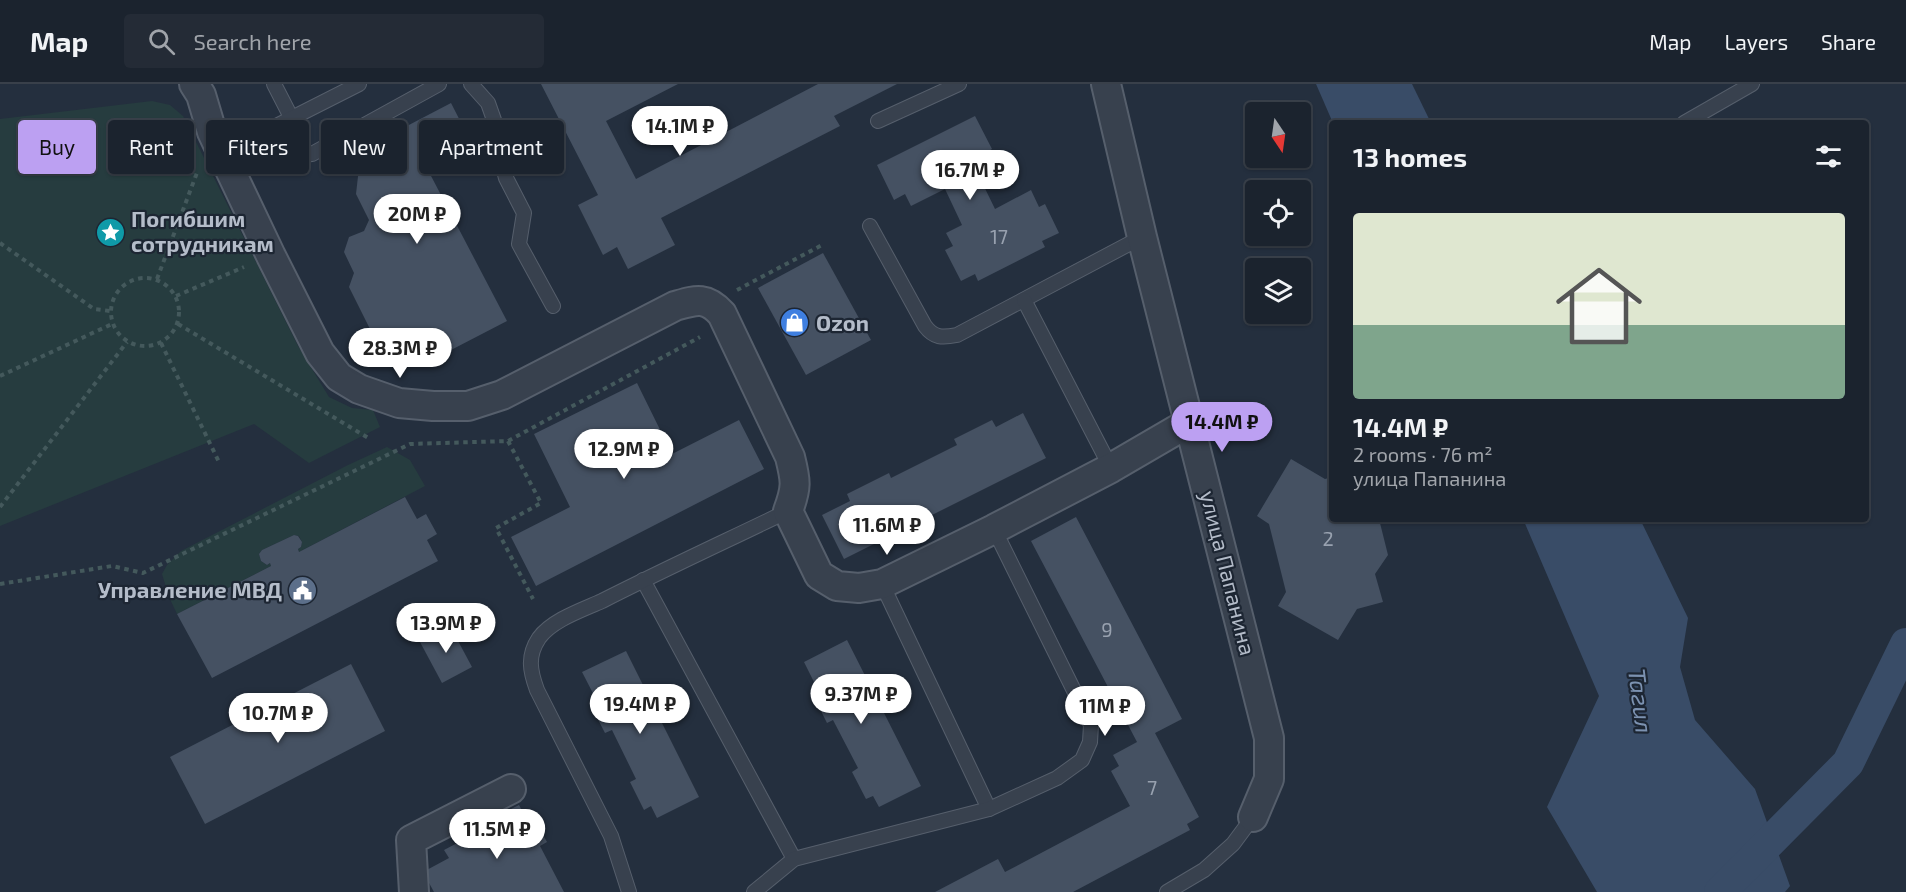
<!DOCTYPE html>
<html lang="en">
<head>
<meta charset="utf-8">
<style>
	:root { --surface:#1b232e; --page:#242b36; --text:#f1f3f6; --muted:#a0a4aa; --line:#39404a; --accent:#bca0f2 }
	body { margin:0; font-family:"Exo 2",sans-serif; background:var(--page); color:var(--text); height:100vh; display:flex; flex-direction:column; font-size:22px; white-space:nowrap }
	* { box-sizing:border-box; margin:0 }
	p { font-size:20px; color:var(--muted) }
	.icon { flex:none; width:33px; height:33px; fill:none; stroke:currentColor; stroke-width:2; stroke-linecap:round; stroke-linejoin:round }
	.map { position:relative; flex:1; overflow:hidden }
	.panel { position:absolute; left:1329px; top:36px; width:540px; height:402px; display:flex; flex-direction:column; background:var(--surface); border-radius:6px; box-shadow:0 2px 4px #0004,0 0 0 2px var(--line) }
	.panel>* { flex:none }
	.guide { position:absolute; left:18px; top:36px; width:570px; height:54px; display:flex; gap:12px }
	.needle { width:39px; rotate:167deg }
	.buttons { position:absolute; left:1245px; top:18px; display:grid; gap:12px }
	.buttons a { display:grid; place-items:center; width:66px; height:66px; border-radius:6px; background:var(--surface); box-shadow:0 2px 4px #0004,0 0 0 2px var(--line); font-size:30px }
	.price { position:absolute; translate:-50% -51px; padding:0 14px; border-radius:21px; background:#fff; color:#222; font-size:20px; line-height:39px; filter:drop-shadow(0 2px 3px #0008) }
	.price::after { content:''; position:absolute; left:50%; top:36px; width:18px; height:14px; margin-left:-9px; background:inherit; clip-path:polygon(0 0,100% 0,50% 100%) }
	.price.selected { background:var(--accent); color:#111 }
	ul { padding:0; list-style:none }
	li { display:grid; align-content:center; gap:12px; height:318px; padding:0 24px }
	li span { display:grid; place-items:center; height:186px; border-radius:6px; color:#555 }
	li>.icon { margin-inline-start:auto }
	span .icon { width:108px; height:108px; fill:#fffc; stroke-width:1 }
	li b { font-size:26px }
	h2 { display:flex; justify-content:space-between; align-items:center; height:72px; padding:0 24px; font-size:26px }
	.pill { padding:0 21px; border-radius:6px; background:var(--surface); box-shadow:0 2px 4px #0004,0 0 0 2px var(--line); font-size:21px; line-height:54px }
	.pill.selected { background:var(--accent); color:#111 }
	header { display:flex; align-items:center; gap:36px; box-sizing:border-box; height:84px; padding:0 30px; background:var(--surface); border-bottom:2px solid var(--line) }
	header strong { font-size:28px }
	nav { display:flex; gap:33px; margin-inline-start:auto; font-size:21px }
	.search { width:420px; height:54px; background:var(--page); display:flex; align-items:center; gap:15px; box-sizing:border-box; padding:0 21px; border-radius:6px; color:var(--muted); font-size:22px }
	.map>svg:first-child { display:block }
	.green { fill:#263c3f }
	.water { fill:#394c67 }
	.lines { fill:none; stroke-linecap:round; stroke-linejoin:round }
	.canal { stroke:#394c67; stroke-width:32 }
	.building { fill:#455162 }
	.lane-casing { stroke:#565f6c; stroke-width:16 }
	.street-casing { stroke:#565f6c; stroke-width:32 }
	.path { stroke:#44595c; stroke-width:4; stroke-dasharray:4.5 4.5; stroke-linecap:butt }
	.lane { stroke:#38414e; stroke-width:14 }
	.street { stroke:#38414e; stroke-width:28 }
	.labels { text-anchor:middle; stroke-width:4.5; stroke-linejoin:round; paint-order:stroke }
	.number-label { font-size:20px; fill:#98a1af }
	.poi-label { font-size:22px; font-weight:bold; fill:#b4bcc9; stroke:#1d2633; text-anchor:start }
	.street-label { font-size:22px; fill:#b4bcc9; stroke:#1d2633 }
	.water-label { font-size:24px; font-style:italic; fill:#7c92b1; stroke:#1d2633 }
</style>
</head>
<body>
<header>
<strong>Map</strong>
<div class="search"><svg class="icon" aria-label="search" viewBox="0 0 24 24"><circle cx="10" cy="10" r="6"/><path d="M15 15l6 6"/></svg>Search here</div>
<nav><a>Map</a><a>Layers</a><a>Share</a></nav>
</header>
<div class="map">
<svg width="1906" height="808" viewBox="0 0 1906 808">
	<rect width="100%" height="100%" fill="#242f3e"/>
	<g class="green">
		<polygon points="152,17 170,21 183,32 298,262 329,313 352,324 373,326 380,343 309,379 254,340 0,442 0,35"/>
		<polygon points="387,363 410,376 425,402 299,468 298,465 301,463 302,458 299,452 294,451 262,466 259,470 261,477 267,481 270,479 271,482 177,530 169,513 162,490 167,481 181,467 348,381"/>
	</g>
	<g class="water">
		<polygon points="1316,0 1412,0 1431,39 1333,39"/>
		<polygon points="1523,435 1640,435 1688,534 1680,583 1695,636 1755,705 1790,802 1785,808 1597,808 1547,723 1599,612"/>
	</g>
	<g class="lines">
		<polyline class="canal" points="1720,808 1848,679 1906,560"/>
	</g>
	<g class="building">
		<polygon points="541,0 678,0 606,37 636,95 818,0 897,0 834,32 840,42 661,134 675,161 628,185 617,163 603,171 578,121 598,111"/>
		<polygon points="451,19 475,66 430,90 507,237 424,280 373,251 349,203 354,189 344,168 349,153 364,147 369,136 356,110 361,66"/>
		<polygon points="975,32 992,65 986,69 992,81 977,88 995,125 1031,106 1039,123 1045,120 1059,149 1042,157 1045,163 978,197 975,190 961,197 945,166 953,162 946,149 962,141 945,105 911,122 905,110 894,116 877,81"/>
		<polygon points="823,169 871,256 806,291 758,204"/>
		<polygon points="637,299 672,370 739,336 764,385 536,502 511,453 570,423 534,350"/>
		<polygon points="1023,329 1046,374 844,475 822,431 850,417 847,410 889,389 891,394 957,361 954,355 992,336 996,343"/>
		<polygon points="1291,375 1325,395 1332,393 1332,435 1379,435 1388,471 1375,490 1383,518 1357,525 1338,556 1278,522 1286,508 1269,440 1257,432"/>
		<polygon points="405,413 417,435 426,430 437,450 427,456 438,477 212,594 177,530 271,482 270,479 267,481 261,477 259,470 262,466 294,451 298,452 302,458 301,463 298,465 299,468"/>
		<polygon points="1076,433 1182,635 1155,649 1199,733 1187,740 1190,746 1073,808 935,808 998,775 1005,788 1130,722 1111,687 1119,682 1113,671 1137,658 1031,457"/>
		<polygon points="450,542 472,583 442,599 420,558"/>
		<polygon points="847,556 921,702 879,723 873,712 866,715 852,688 858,684 833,636 827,639 813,611 819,608 804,578"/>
		<polygon points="626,567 699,713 657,734 651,722 644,726 630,698 636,695 612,646 605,649 591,622 598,619 582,588"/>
		<polygon points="351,580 385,647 205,740 170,673"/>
		<polygon points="519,721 532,745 538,742 547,758 540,762 564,808 434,808 423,788 449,774 444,766 482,746 479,741"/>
	</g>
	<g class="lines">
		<defs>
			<g id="lane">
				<polyline points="274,0 292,35"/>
				<polyline points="471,0 488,19 494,36 501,76 506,94 524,129 519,160 553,222"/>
				<polyline points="878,37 959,0"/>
				<polyline points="1684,39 1752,0"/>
				<path d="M 258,52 C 274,67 290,75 312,70 L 439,0"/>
				<polyline points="223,69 359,0"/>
				<path d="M 870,142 L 925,242 C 934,254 942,254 957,251 L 1142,153"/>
				<polyline points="1024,216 1111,384"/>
				<polyline points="643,496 794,775"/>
				<polyline points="882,500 989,725"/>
				<path d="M 629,808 L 611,752 L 537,606 C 530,587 527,572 539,554 C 552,536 582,526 602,517 C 663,486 726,457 788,427"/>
				<polyline points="754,808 794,775 989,725 1057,694 1082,676 1090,658 1091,641 994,445"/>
				<polyline points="1167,808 1204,786 1233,760 1253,733"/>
			</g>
			<g id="street">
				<path d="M 194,0 L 201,11 L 212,48 L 271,172 L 320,269 L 339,293 L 359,305 L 399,319 L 433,322 L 468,322 L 502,311 L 675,222 C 696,216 706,212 722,230 L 790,373 C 796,397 797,403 788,427 L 819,491 L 837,502 L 859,504 L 882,500 L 994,445 L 1111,384 L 1190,338"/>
				<polyline points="1106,0 1142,153 1269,654 1269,695 1253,733"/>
				<polyline points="414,808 411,756 511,705"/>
			</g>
		</defs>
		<use href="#lane" class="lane-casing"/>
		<use href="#street" class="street-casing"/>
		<g class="path">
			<polyline points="0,159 94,225 110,227"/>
			<circle cx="145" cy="228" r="34"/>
			<polyline points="157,195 198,86"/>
			<polyline points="737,206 824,160"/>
			<polyline points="176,212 244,183"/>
			<polyline points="178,240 370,355"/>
			<polyline points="161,259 220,380"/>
			<polyline points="0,292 112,240"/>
			<polyline points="508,357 541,419 496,444 533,515"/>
			<polyline points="0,423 127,258"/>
			<polyline points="0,500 112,482 143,489 410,360 508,357 700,253"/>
		</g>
		<use href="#lane" class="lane"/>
		<use href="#street" class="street"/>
	</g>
	<defs>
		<symbol id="sight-disc" viewBox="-11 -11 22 22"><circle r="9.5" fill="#0f9aa8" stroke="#1d2633"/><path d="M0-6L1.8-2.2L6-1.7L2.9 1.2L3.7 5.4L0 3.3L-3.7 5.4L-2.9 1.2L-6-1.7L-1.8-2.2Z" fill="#fff"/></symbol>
		<symbol id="shop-disc" viewBox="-11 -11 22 22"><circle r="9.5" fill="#3f7fe0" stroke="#1d2633"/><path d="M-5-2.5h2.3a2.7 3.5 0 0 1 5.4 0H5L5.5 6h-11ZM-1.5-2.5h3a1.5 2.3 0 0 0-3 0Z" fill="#fff"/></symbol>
		<symbol id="civic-disc" viewBox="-11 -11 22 22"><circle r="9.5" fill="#5c6f8a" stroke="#1d2633"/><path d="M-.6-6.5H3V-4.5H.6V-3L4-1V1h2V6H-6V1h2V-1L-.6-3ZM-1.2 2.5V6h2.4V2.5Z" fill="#fff"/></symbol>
	</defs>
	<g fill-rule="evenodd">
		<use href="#sight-disc" x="94" y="132" width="33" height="33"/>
		<use href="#shop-disc" x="778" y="222" width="33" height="33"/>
		<use href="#civic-disc" x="286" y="490" width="33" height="33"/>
	</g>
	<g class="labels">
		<g class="number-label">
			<text x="999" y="160">17</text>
			<text x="1328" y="462">2</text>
			<text x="1107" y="553">9</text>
			<text x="1152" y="711">7</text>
		</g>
		<g class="poi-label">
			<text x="131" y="143">Погибшим<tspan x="131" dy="25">сотрудникам</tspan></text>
			<text x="816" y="247">Ozon</text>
			<text x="282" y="514" text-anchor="end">Управление МВД</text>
		</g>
		<g class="street-label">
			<text transform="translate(1228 489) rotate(76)" y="8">улица Папанина</text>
		</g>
		<g class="water-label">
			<text transform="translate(1640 617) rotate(83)" y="8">Тагил</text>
		</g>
	</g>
</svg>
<div class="buttons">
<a><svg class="needle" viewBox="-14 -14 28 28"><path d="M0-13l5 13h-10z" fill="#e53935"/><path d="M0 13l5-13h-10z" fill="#a0a4aa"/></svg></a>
<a><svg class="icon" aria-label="locate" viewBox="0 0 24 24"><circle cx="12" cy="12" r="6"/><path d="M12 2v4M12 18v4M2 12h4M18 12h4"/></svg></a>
<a><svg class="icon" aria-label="layers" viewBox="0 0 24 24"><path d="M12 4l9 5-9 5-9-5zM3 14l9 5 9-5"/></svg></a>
</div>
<b class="price" style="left:680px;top:73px">14.1M ₽</b>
<b class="price" style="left:970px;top:117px">16.7M ₽</b>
<b class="price" style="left:417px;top:161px">20M ₽</b>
<b class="price" style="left:400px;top:295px">28.3M ₽</b>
<b class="price selected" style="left:1222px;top:369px">14.4M ₽</b>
<b class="price" style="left:624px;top:396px">12.9M ₽</b>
<b class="price" style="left:887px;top:472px">11.6M ₽</b>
<b class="price" style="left:446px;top:570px">13.9M ₽</b>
<b class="price" style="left:861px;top:641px">9.37M ₽</b>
<b class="price" style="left:640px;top:651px">19.4M ₽</b>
<b class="price" style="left:1105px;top:653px">11M ₽</b>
<b class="price" style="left:278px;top:660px">10.7M ₽</b>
<b class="price" style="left:497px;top:776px">11.5M ₽</b>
<div class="guide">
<a class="pill selected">Buy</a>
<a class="pill">Rent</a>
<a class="pill">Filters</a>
<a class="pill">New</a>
<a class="pill">Apartment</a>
</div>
<section class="panel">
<h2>13 homes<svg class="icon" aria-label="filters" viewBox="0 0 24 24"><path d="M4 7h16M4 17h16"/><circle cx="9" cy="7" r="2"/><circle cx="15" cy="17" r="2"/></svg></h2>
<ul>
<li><span style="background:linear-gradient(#dfe7d0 60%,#7fa58c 0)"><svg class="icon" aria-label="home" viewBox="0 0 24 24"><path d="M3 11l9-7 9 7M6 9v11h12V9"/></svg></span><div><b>14.4M ₽</b><p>2 rooms · 76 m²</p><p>улица Папанина</p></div></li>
</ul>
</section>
</div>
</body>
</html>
